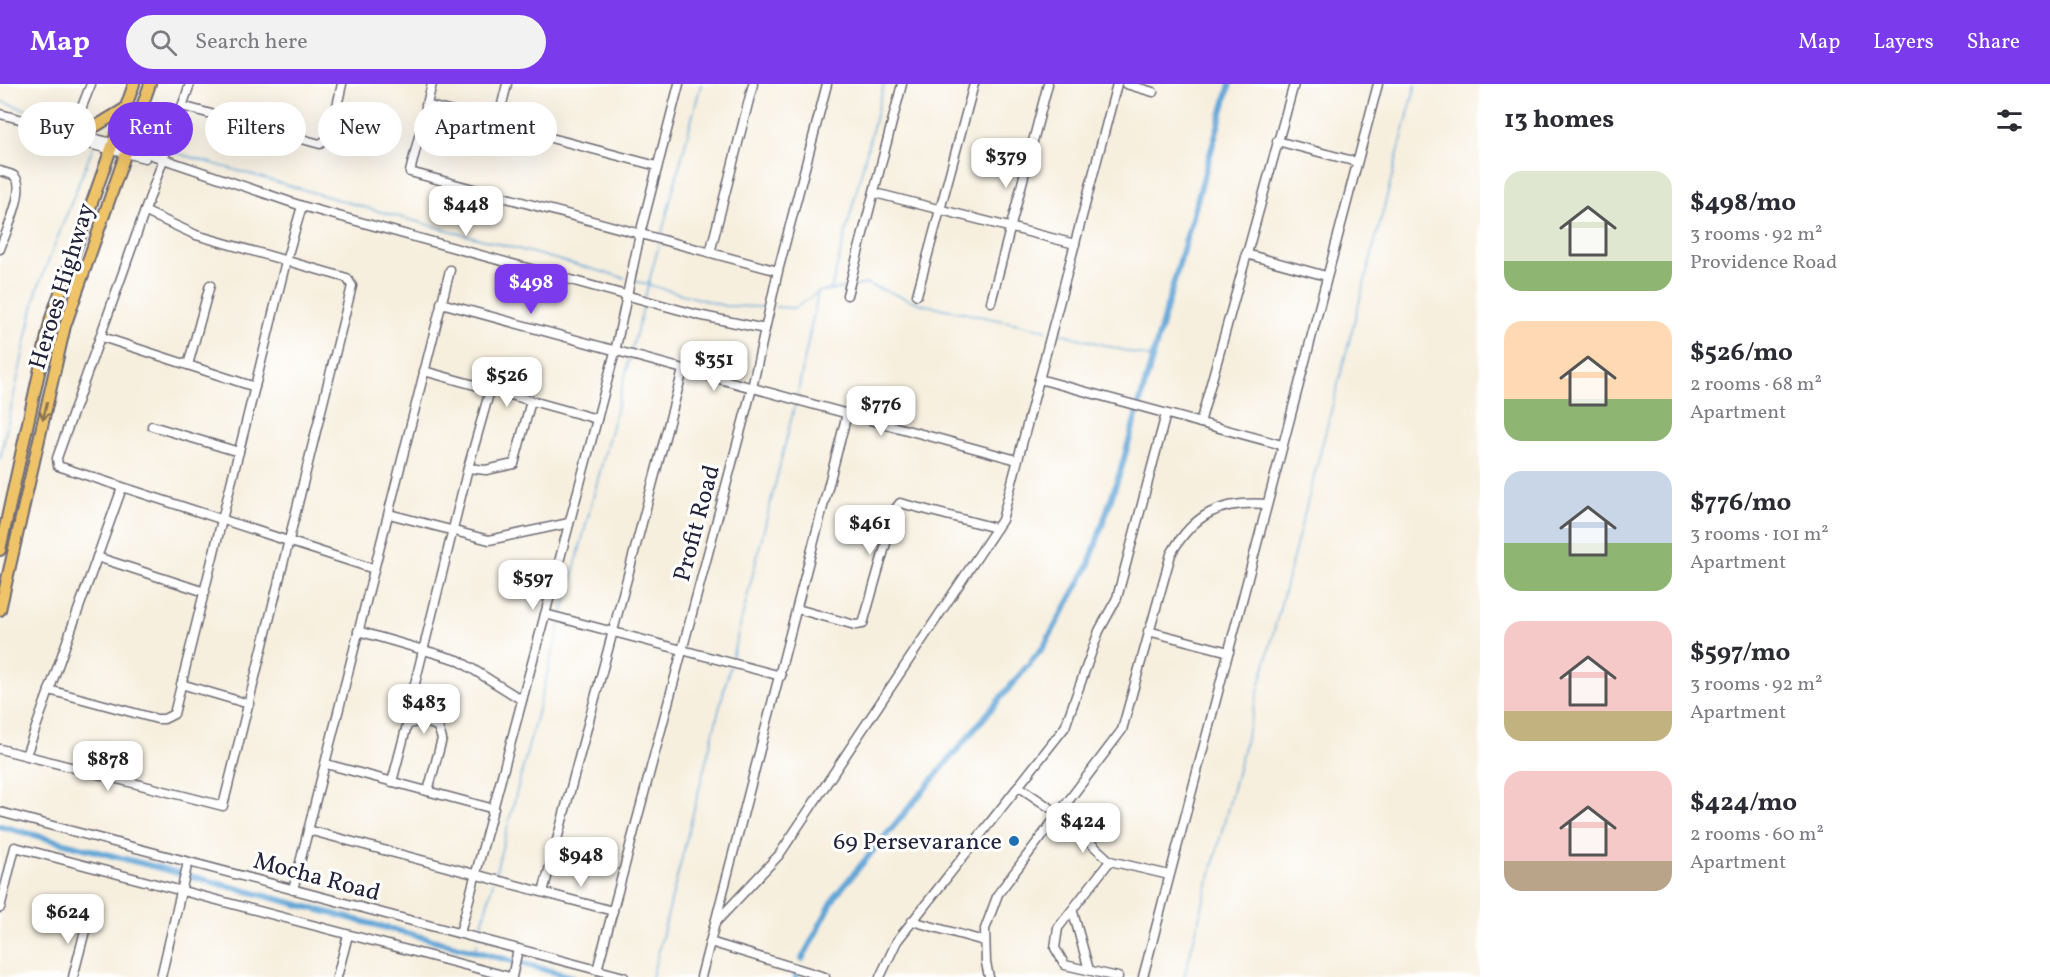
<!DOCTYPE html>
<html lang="en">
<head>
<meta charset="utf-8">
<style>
	:root { --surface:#fff; --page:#f2f2f3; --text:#2b2b33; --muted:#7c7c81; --accent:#7c3aed }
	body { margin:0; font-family:Vollkorn,serif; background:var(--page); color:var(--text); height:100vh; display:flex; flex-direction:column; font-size:22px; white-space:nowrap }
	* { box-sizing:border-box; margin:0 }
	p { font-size:20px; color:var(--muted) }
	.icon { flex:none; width:33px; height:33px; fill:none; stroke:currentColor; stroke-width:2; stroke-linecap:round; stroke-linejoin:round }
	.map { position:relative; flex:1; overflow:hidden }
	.panel { display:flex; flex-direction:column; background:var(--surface); width:570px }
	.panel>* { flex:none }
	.top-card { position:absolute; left:18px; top:18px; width:570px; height:54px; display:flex; gap:12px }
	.price { position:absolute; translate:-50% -51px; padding:0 14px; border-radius:12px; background:#fff; color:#222; font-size:20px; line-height:39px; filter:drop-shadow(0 2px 3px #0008) }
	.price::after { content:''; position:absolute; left:50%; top:36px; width:18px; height:14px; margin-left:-9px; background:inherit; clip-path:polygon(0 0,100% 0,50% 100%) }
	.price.active { background:var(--accent); color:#fff }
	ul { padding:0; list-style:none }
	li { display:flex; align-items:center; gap:18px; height:150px; padding:0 24px }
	li span { display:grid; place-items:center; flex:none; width:168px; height:120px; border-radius:18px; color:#555 }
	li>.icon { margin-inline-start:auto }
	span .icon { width:72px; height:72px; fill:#fffc; stroke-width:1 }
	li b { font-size:26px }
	h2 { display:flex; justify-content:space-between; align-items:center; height:72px; padding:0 24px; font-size:26px }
	.pill { padding:0 21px; border-radius:27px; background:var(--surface); box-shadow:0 6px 24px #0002; font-size:21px; line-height:54px }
	.pill.active { background:var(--accent); color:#fff }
	header { display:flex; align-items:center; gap:36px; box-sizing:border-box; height:84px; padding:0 30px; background:var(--accent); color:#fff }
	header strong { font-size:28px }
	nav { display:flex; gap:33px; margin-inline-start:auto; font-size:21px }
	.search { width:420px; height:54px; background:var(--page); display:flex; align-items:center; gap:15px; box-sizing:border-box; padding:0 21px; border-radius:33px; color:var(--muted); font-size:22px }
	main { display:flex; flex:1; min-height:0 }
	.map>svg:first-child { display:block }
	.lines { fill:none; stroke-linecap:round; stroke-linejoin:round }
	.stream { stroke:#62a6d7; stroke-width:1.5 }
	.canal { stroke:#62a6d7; stroke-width:6 }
	.minor-casing { stroke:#6d6a74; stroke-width:11 }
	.major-casing { stroke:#6d6a74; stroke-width:14 }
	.minor { stroke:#fff; stroke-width:8 }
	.major { stroke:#efc469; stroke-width:10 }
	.oneway { stroke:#887352 }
	.poi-dot { fill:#1f6fb2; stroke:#fff; stroke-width:2 }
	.labels { text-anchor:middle; stroke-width:6; stroke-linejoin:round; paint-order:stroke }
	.street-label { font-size:24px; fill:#22223b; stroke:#fff }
	.poi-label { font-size:24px; fill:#22223b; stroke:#fff; text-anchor:end }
</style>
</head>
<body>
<header>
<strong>Map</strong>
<div class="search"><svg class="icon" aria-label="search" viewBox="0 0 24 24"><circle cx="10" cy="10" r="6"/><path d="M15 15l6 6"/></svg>Search here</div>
<nav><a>Map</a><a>Layers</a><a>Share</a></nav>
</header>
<main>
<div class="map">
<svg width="1480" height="893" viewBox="0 0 1480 893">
	<rect width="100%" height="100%" fill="#fff"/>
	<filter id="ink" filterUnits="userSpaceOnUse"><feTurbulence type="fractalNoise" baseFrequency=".0167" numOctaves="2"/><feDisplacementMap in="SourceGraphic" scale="12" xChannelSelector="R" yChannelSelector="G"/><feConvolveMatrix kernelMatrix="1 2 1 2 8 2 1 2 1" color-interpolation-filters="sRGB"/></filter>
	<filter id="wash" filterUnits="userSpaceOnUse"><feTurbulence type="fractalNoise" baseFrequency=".008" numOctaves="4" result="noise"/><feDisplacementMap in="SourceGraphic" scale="24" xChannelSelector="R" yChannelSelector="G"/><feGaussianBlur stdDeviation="1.35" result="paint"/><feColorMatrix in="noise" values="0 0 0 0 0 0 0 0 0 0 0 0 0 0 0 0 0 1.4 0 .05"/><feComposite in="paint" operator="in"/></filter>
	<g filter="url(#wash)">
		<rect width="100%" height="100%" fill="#f7efde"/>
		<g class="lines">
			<g class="stream">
				<polyline points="0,17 69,39"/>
				<polyline points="173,68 381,128 625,194"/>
				<polyline points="661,152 701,0"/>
				<polyline points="635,197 725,222 765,223"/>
				<polyline points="855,202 867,200 921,220 1047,246"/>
				<polyline points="831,206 884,0"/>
				<polyline points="645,213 659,160"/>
				<polyline points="775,223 795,224 818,208 845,204"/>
				<polyline points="1056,248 1152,274"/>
				<polyline points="631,268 644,221"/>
				<polyline points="797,313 818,208"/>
				<polyline points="0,375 37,206 93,63"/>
				<polyline points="562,532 630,273"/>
				<polyline points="732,574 795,320"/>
				<polyline points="495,791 561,537"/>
				<polyline points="479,852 493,798"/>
				<polyline points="475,867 477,859"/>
				<polyline points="652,893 730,582"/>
				<polyline points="1184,893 1416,0"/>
			</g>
			<g class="canal">
				<polyline points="0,742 573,893"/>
				<polyline points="802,875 836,811 1044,562 1088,483 1121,385 1230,0"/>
				<polyline points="796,893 796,891"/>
			</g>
		</g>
	</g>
	<g filter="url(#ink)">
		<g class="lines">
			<defs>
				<g id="minor">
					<polyline points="190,0 57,374 58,382 374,485"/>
					<polyline points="432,0 410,88 778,187"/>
					<polyline points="1126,0 1153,8"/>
					<polyline points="426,21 657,82"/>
					<polyline points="182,22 320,60 330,53 342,0"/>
					<polyline points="0,30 128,63 302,122 698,231 765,245"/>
					<polyline points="497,40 507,0"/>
					<polyline points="41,48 145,74"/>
					<polyline points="70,53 91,0"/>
					<polyline points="1277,57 1357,78"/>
					<path d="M 0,87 C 4,89 11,89 14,92 C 28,102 5,150 0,165"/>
					<polyline points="875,109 1075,160"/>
					<polyline points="710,169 753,0"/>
					<polyline points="1246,170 1326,192"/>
					<polyline points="847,211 902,0"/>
					<polyline points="917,211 974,0"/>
					<polyline points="991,218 1048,0"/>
					<polyline points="441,219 1017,376"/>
					<polyline points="102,253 255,303"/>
					<polyline points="188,281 210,201"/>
					<polyline points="424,287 597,335"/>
					<polyline points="1039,295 1282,361"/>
					<polyline points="490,306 468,384 486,386 514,380 531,317"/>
					<polyline points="1200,339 1294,0"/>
					<polyline points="152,342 239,368"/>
					<polyline points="389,430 489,456 569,439"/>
					<polyline points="97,473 205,508"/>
					<polyline points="797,525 855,541 863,540 896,424 900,419 996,444"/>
					<polyline points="545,530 781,592"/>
					<polyline points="358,547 458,576 522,616"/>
					<polyline points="1148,547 1229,568"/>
					<polyline points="181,600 249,620"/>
					<polyline points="49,606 157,635 164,635 174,630 286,177 302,122"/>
					<polyline points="407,641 407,632 468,384"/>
					<polyline points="0,665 223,722 352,202 347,194 196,151 146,128"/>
					<polyline points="26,671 122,404"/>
					<polyline points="326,680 494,725"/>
					<path d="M 392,698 L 407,641 C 420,636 426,637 438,643 L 442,655 L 428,707"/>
					<polyline points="1018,702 1059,730 1110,777 1169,791"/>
					<polyline points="0,728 624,893"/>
					<polyline points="308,746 613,827"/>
					<polyline points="1110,777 1058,844 1055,864 1065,881 1118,893"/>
					<polyline points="293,806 450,186"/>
					<polyline points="543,808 683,286"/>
					<polyline points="0,824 15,763 510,893"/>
					<polyline points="1073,828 1089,886"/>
					<polyline points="912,837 984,857"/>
					<polyline points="716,838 779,771 1002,436 1117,0"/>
					<polyline points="460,849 615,268 640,150 679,0"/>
					<polyline points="710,858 825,893"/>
					<polyline points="597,886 752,304 778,187 827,0"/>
					<polyline points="73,893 88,835"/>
					<polyline points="161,893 188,778"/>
					<polyline points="337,893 348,851"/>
					<polyline points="512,893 518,865"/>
					<polyline points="701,893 847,330"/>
					<polyline points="880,893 897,857 1065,643 1099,547 1117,514 1166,330"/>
					<path d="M 989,893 L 986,879 L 985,845 L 998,810 L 1122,646 L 1171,470 C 1194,429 1221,417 1267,420"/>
					<polyline points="1143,893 1378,0"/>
				</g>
				<g id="major">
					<polyline points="73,51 96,42 126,24"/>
					<polyline points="0,466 51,234 134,0"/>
					<polyline points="0,526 65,242 150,0"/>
				</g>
			</defs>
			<use href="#minor" class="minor-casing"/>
			<use href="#major" class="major-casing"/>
			<use href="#minor" class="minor"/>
			<use href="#major" class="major"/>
		</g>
		<defs><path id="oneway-shaft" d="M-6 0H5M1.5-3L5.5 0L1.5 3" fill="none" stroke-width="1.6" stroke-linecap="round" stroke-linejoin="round" transform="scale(1.5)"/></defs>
		<use class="oneway" href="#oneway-shaft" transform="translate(45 327) rotate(103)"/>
	</g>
	<circle class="poi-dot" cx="1014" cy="757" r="6"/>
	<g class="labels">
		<g class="street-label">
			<text transform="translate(61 202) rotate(-73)" y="8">Heroes Highway</text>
			<text transform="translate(696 439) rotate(-75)" y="8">Profit Road</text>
			<text transform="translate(317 792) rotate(15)" y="8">Mocha Road</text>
		</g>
		<g class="poi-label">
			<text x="1002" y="765">69 Persevarance</text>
		</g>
	</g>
</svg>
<b class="price" style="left:1006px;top:105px">$379</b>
<b class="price" style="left:466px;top:153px">$448</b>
<b class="price active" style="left:531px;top:231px">$498</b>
<b class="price" style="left:714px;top:308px">$351</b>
<b class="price" style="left:507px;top:324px">$526</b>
<b class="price" style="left:881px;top:353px">$776</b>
<b class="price" style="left:870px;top:472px">$461</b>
<b class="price" style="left:533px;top:527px">$597</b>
<b class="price" style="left:424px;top:651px">$483</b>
<b class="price" style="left:108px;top:708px">$878</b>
<b class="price" style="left:1083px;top:770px">$424</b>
<b class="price" style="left:581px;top:804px">$948</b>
<b class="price" style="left:68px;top:861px">$624</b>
<div class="top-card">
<a class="pill">Buy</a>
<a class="pill active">Rent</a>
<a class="pill">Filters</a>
<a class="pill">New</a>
<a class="pill">Apartment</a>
</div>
</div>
<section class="panel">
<h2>13 homes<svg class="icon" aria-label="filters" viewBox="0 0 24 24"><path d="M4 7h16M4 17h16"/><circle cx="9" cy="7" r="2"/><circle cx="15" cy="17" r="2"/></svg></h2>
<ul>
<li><span style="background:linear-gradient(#dfe7d0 75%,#8fb573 0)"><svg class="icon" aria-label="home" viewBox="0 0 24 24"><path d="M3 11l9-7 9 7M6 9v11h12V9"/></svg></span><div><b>$498/mo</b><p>3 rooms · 92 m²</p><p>Providence Road</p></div></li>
<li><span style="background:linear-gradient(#ffd9b3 65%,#8fb573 0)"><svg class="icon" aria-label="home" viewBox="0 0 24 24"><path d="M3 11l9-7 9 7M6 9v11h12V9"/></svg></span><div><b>$526/mo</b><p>2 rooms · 68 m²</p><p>Apartment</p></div></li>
<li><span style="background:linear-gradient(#c9d6e8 60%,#8fb573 0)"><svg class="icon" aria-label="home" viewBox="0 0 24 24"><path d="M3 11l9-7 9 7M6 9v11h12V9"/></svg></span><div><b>$776/mo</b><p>3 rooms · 101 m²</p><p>Apartment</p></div></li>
<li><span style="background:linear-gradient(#f6c9c9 75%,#c2b280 0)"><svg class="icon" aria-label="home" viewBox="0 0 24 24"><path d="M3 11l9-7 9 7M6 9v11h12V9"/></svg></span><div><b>$597/mo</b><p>3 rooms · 92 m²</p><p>Apartment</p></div></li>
<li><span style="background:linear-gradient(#f6c9c9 75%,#b9a48a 0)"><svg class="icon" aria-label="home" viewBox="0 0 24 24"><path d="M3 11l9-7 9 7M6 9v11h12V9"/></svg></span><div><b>$424/mo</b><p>2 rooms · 60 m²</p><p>Apartment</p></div></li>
</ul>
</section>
</main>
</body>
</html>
